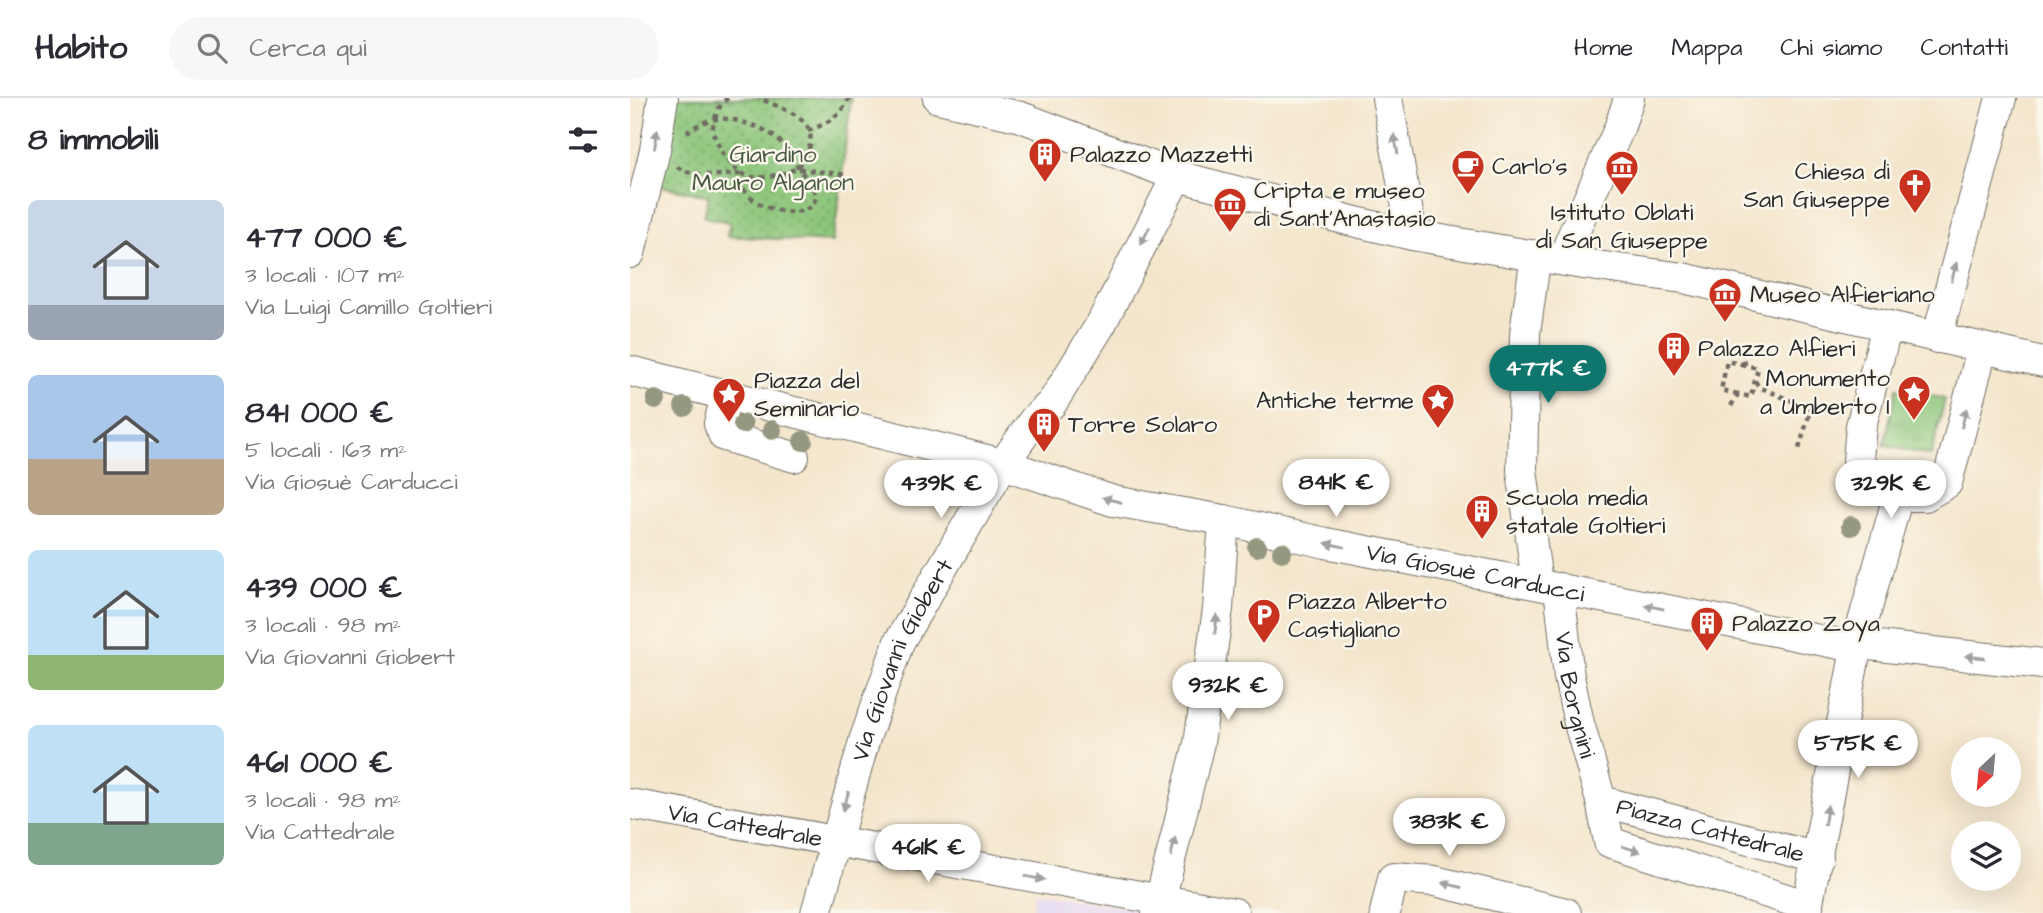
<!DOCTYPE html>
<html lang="it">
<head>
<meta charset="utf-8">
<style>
	:root { --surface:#fff; --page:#f7f7f7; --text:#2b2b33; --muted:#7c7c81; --line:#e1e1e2; --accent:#0f766e }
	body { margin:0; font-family:"Architects Daughter",sans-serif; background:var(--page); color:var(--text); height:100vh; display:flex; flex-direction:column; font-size:26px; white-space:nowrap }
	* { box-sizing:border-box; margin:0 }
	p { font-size:23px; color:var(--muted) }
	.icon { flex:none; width:38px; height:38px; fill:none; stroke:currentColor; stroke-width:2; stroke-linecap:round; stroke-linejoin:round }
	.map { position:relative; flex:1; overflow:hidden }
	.side { display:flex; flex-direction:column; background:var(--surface); width:630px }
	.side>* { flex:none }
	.needle { width:46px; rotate:206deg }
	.controls { position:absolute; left:1321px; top:639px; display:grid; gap:14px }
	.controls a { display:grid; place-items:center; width:70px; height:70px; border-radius:50%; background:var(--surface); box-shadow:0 7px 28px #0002; font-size:35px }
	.price { position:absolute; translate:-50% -60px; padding:0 16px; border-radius:24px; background:#fff; color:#222; font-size:23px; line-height:46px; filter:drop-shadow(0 2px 4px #0008) }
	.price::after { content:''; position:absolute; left:50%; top:42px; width:21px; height:16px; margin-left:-10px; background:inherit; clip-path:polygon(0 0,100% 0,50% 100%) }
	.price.on { background:var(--accent); color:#fff }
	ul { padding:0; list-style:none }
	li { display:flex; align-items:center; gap:21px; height:175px; padding:0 28px }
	li span { display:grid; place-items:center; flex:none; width:196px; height:140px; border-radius:10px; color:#555 }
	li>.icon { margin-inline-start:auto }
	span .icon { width:84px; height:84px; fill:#fffc; stroke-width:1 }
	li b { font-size:30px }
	h2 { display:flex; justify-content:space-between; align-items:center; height:84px; padding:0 28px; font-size:30px }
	header { display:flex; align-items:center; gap:42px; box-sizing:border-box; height:98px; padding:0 35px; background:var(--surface); border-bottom:2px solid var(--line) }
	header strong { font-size:33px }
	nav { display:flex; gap:38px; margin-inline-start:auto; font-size:24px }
	.search { width:490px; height:63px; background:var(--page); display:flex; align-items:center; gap:18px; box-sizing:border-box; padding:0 24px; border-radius:38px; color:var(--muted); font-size:26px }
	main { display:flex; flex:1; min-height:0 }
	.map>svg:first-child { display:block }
	.built { fill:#e1d4f4 }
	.grass { fill:url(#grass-tufts); stroke:#5b7852; stroke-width:2 }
	.park { fill:url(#park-dots); stroke:#5b7852; stroke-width:2 }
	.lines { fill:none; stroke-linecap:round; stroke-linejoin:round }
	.minor-casing { stroke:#716c63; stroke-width:32 }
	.path { stroke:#716c63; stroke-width:4.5; stroke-dasharray:5 5; stroke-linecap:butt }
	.minor { stroke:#fff; stroke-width:30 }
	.tree { fill:#959880 }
	.oneway { fill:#a0a0a0 }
	.labels { text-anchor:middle; stroke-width:5; stroke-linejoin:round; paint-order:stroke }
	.park-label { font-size:24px; fill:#485942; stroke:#fbf7ec }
	.poi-label { font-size:24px; fill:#2b2b2b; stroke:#fbf7ec; text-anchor:start }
	.street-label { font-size:24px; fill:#2b2b2b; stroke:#fbf7ec }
</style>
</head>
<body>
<header>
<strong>Habito</strong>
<div class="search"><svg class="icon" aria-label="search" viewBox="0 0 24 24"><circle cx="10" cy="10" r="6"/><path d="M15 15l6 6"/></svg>Cerca qui</div>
<nav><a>Home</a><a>Mappa</a><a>Chi siamo</a><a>Contatti</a></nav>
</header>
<main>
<section class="side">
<h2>8 immobili<svg class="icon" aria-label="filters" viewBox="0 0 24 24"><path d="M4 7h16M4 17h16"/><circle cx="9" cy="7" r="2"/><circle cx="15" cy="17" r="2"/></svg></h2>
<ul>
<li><span style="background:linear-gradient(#c9d6e8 75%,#9aa5b1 0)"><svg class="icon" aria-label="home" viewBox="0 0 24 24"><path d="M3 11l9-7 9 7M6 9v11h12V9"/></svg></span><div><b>477 000 €</b><p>3 locali · 107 m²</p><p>Via Luigi Camillo Goltieri</p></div></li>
<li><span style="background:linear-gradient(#a9c7e8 60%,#b9a48a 0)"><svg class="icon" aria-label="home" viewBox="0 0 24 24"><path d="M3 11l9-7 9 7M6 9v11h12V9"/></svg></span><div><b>841 000 €</b><p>5 locali · 163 m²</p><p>Via Giosuè Carducci</p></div></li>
<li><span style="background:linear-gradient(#bfe0f5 75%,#8fb573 0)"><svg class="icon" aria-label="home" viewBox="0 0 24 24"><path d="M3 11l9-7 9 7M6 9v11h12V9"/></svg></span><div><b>439 000 €</b><p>3 locali · 98 m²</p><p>Via Giovanni Giobert</p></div></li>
<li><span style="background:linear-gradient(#bfe0f5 70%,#7fa58c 0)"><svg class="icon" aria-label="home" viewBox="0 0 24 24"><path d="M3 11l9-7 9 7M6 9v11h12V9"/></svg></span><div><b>461 000 €</b><p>3 locali · 98 m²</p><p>Via Cattedrale</p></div></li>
</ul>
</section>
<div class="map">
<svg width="1413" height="815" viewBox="0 0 1413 815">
	<defs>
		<pattern id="grass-tufts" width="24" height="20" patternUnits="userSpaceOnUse" patternTransform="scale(1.75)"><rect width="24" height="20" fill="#8bc579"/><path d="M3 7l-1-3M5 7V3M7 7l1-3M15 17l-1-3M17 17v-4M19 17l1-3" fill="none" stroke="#72a063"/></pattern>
		<pattern id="park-dots" width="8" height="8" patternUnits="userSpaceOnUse" patternTransform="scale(1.75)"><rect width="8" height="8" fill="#8bc579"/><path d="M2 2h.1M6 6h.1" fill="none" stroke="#72a063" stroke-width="1.8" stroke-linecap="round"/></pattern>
	</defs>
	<rect width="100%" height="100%" fill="#fbf7ec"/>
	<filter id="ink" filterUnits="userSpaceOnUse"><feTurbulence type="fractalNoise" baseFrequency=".0143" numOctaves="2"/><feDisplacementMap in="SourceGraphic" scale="14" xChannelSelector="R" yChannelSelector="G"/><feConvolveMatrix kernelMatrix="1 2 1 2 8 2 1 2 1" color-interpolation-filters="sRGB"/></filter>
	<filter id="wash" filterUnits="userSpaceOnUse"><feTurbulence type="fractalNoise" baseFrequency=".00686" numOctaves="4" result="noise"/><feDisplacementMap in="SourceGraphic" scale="28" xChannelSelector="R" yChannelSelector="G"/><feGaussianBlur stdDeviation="1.57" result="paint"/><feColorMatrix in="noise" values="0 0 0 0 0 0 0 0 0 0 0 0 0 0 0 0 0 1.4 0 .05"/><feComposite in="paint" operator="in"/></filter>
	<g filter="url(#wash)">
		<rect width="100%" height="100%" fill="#f4e6cc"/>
		<polygon class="built" points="406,795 504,811 507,815 402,815"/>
		<polygon class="grass" points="1267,290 1315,301 1301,358 1254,347"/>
		<polygon class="park" points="38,0 221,0 208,111 202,144 97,138 100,124 74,119 79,98 20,86"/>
	</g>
	<g filter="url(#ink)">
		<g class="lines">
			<defs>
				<g id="minor">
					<polyline points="308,0 391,19 547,78 722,123 782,137 953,166 1053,180 1413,264"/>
					<polyline points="757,0 782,137"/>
					<polyline points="0,155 25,52 33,0"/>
					<polyline points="906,157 895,235 892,372 907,485"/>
					<polyline points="937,163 939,146 990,28 999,0"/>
					<polyline points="1257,228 1231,328 1228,362 1243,386 1268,398 1295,398 1317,385 1352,251"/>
					<polyline points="1307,240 1371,0"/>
					<path id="s1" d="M 0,273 L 373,366 L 483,403 L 594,422 L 696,445 L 1215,547 L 1239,547 L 1413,566"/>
					<polyline points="96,298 89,326 94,338 164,359"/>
					<path id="s2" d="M 929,490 L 939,579 L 949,625 L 971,703"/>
					<path id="s3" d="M 0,706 L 604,815"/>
					<path id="s4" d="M 1178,808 L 979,744 L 971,703 L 1188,760"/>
					<path id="s5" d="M 186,815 L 235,640 L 269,544 L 373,366 L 404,322 L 422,305 L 471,226 L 547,78"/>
					<polyline points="527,815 569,645 588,511 594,422"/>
					<polyline points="755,815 763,780 805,783 936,815"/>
					<polyline points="1176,815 1227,546 1268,398"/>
				</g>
			</defs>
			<use href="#minor" class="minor-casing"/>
			<g class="path">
				<path d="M 98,0 C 88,6 84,22 82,33 C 103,81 118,89 168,70 C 172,64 176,57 179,50 C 189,19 149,10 129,0"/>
				<path d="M 178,33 C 196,26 211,18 219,0"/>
				<path d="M 47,69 C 64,80 90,77 110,76 C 107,117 200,129 183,90 C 180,82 172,76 168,69 C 155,47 147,36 122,27 C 95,18 81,17 57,34"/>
				<polyline points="169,71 218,77"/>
				<polyline points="1125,283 1129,289 1181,311 1168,354"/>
				<polyline points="1108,296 1091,292 1097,263 1115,267"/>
				<polyline points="1101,308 1108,296 1121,299 1128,270 1115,267 1113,255"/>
			</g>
			<use href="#minor" class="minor"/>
		</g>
		<g class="tree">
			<circle cx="26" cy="302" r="10"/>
			<circle cx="54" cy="309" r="10"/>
			<circle cx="113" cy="326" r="10"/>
			<circle cx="142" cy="332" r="10"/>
			<circle cx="173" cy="343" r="10"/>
			<circle cx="1221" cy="428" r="10"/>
			<circle cx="627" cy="449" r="10"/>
			<circle cx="652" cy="454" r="10"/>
		</g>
		<defs><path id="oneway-solid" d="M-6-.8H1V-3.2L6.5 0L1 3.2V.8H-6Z" transform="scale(1.75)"/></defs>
		<g class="oneway">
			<use href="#oneway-solid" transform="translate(26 41) rotate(-81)"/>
			<use href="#oneway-solid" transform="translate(766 46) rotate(-101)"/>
			<use href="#oneway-solid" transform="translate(515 138) rotate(117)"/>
			<use href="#oneway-solid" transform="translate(1324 174) rotate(-75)"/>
			<use href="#oneway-solid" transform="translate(1334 320) rotate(-75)"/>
			<use href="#oneway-solid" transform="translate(482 402) rotate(-165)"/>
			<use href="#oneway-solid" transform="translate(705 447) rotate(-169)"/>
			<use href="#oneway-solid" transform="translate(1024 509) rotate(-169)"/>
			<use href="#oneway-solid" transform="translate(586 526) rotate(-83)"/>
			<use href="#oneway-solid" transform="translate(1345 559) rotate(-174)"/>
			<use href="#oneway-solid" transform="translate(216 703) rotate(106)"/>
			<use href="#oneway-solid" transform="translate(1196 717) rotate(-80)"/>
			<use href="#oneway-solid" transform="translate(543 749) rotate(-77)"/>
			<use href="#oneway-solid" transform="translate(1001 751) rotate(18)"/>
			<use href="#oneway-solid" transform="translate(405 780) rotate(10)"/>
			<use href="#oneway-solid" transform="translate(822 787) rotate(-166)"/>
		</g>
	</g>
	<defs>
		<symbol id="building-pin" viewBox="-11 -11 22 30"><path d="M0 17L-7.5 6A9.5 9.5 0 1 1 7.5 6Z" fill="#c8321e" stroke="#fbf7ec"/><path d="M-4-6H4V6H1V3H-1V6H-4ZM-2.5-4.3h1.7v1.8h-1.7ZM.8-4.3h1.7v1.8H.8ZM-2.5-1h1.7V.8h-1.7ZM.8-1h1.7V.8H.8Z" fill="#fff"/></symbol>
		<symbol id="cafe-pin" viewBox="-11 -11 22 30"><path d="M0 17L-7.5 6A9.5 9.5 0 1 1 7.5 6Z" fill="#c8321e" stroke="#fbf7ec"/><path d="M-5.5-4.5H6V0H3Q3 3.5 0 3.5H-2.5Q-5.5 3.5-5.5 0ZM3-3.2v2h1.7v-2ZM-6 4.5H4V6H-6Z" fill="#fff"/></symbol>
		<symbol id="museum-pin" viewBox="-11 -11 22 30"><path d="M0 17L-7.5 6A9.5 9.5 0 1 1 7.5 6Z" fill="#c8321e" stroke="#fbf7ec"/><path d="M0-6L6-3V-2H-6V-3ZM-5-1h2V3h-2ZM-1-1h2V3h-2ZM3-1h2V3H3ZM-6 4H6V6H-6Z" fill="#fff"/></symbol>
		<symbol id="church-pin" viewBox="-11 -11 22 30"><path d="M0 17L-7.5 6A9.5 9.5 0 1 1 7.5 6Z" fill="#c8321e" stroke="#fbf7ec"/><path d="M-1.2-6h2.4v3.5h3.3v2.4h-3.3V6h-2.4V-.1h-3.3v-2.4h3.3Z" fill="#fff"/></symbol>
		<symbol id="sight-pin" viewBox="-11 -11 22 30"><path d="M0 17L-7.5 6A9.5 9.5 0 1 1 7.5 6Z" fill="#c8321e" stroke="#fbf7ec"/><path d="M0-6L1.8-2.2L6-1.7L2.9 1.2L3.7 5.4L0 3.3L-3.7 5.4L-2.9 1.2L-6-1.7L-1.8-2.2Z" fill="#fff"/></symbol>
		<symbol id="parking-pin" viewBox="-11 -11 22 30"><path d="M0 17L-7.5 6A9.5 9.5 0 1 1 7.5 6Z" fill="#c8321e" stroke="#fbf7ec"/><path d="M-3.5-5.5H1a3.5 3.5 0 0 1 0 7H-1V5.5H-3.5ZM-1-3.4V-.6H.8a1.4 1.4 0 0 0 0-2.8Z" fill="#fff"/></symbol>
	</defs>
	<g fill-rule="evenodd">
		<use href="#building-pin" x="396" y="37" width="38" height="52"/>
		<use href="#cafe-pin" x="819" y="49" width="38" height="52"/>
		<use href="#museum-pin" x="973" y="50" width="38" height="52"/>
		<use href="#church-pin" x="1266" y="68" width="38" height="52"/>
		<use href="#museum-pin" x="581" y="87" width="38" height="52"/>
		<use href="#museum-pin" x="1076" y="177" width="38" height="52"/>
		<use href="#building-pin" x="1025" y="231" width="38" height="52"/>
		<use href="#sight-pin" x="1265" y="275" width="38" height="52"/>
		<use href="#sight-pin" x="80" y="277" width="38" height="52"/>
		<use href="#sight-pin" x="789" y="283" width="38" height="52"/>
		<use href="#building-pin" x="395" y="307" width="38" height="52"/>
		<use href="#building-pin" x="833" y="394" width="38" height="52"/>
		<use href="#parking-pin" x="615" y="498" width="38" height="52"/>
		<use href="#building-pin" x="1058" y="506" width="38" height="52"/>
	</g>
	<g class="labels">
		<g class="park-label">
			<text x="143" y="64">Giardino<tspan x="143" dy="28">Mauro Alganon</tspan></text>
		</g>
		<g class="poi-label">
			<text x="440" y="64">Palazzo Mazzetti</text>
			<text x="862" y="76">Carlo's</text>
			<text x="1260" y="81" text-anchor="end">Chiesa di<tspan x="1260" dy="28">San Giuseppe</tspan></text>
			<text x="624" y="100">Cripta e museo<tspan x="624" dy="28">di Sant'Anastasio</tspan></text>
			<text x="992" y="122" text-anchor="middle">Istituto Oblati<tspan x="992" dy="28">di San Giuseppe</tspan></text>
			<text x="1120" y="204">Museo Alfieriano</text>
			<text x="1068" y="258">Palazzo Alfieri</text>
			<text x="1260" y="288" text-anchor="end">Monumento<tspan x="1260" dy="28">a Umberto I</tspan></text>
			<text x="124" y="290">Piazza del<tspan x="124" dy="28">Seminario</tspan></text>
			<text x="784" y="310" text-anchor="end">Antiche terme</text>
			<text x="438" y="334">Torre Solaro</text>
			<text x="876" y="407">Scuola media<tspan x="876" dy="28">statale Goltieri</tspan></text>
			<text x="658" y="511">Piazza Alberto<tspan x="658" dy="28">Castigliano</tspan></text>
			<text x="1102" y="533">Palazzo Zoya</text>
		</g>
		<g class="street-label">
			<text dy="8" stroke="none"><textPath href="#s1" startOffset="870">Via Giosuè Carducci</textPath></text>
			<text dy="8" stroke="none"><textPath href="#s5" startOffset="268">Via Giovanni Giobert</textPath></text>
			<text dy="8" stroke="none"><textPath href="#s2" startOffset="108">Via Borgnini</textPath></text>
			<text dy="8" stroke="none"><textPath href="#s3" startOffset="117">Via Cattedrale</textPath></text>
			<text dy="8" stroke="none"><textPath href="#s4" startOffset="364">Piazza Cattedrale</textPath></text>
		</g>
	</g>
</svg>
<div class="controls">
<a><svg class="needle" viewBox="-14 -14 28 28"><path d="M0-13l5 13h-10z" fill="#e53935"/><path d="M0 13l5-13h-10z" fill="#7c7c81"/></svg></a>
<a><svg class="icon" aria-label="layers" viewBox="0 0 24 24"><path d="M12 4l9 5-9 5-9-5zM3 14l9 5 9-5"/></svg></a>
</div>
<b class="price on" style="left:918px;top:307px">477K €</b>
<b class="price" style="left:706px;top:421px">841K €</b>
<b class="price" style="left:311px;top:422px">439K €</b>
<b class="price" style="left:1261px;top:422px">329K €</b>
<b class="price" style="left:598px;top:624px">932K €</b>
<b class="price" style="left:1228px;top:682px">575K €</b>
<b class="price" style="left:819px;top:760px">383K €</b>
<b class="price" style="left:298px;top:786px">461K €</b>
</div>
</main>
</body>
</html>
